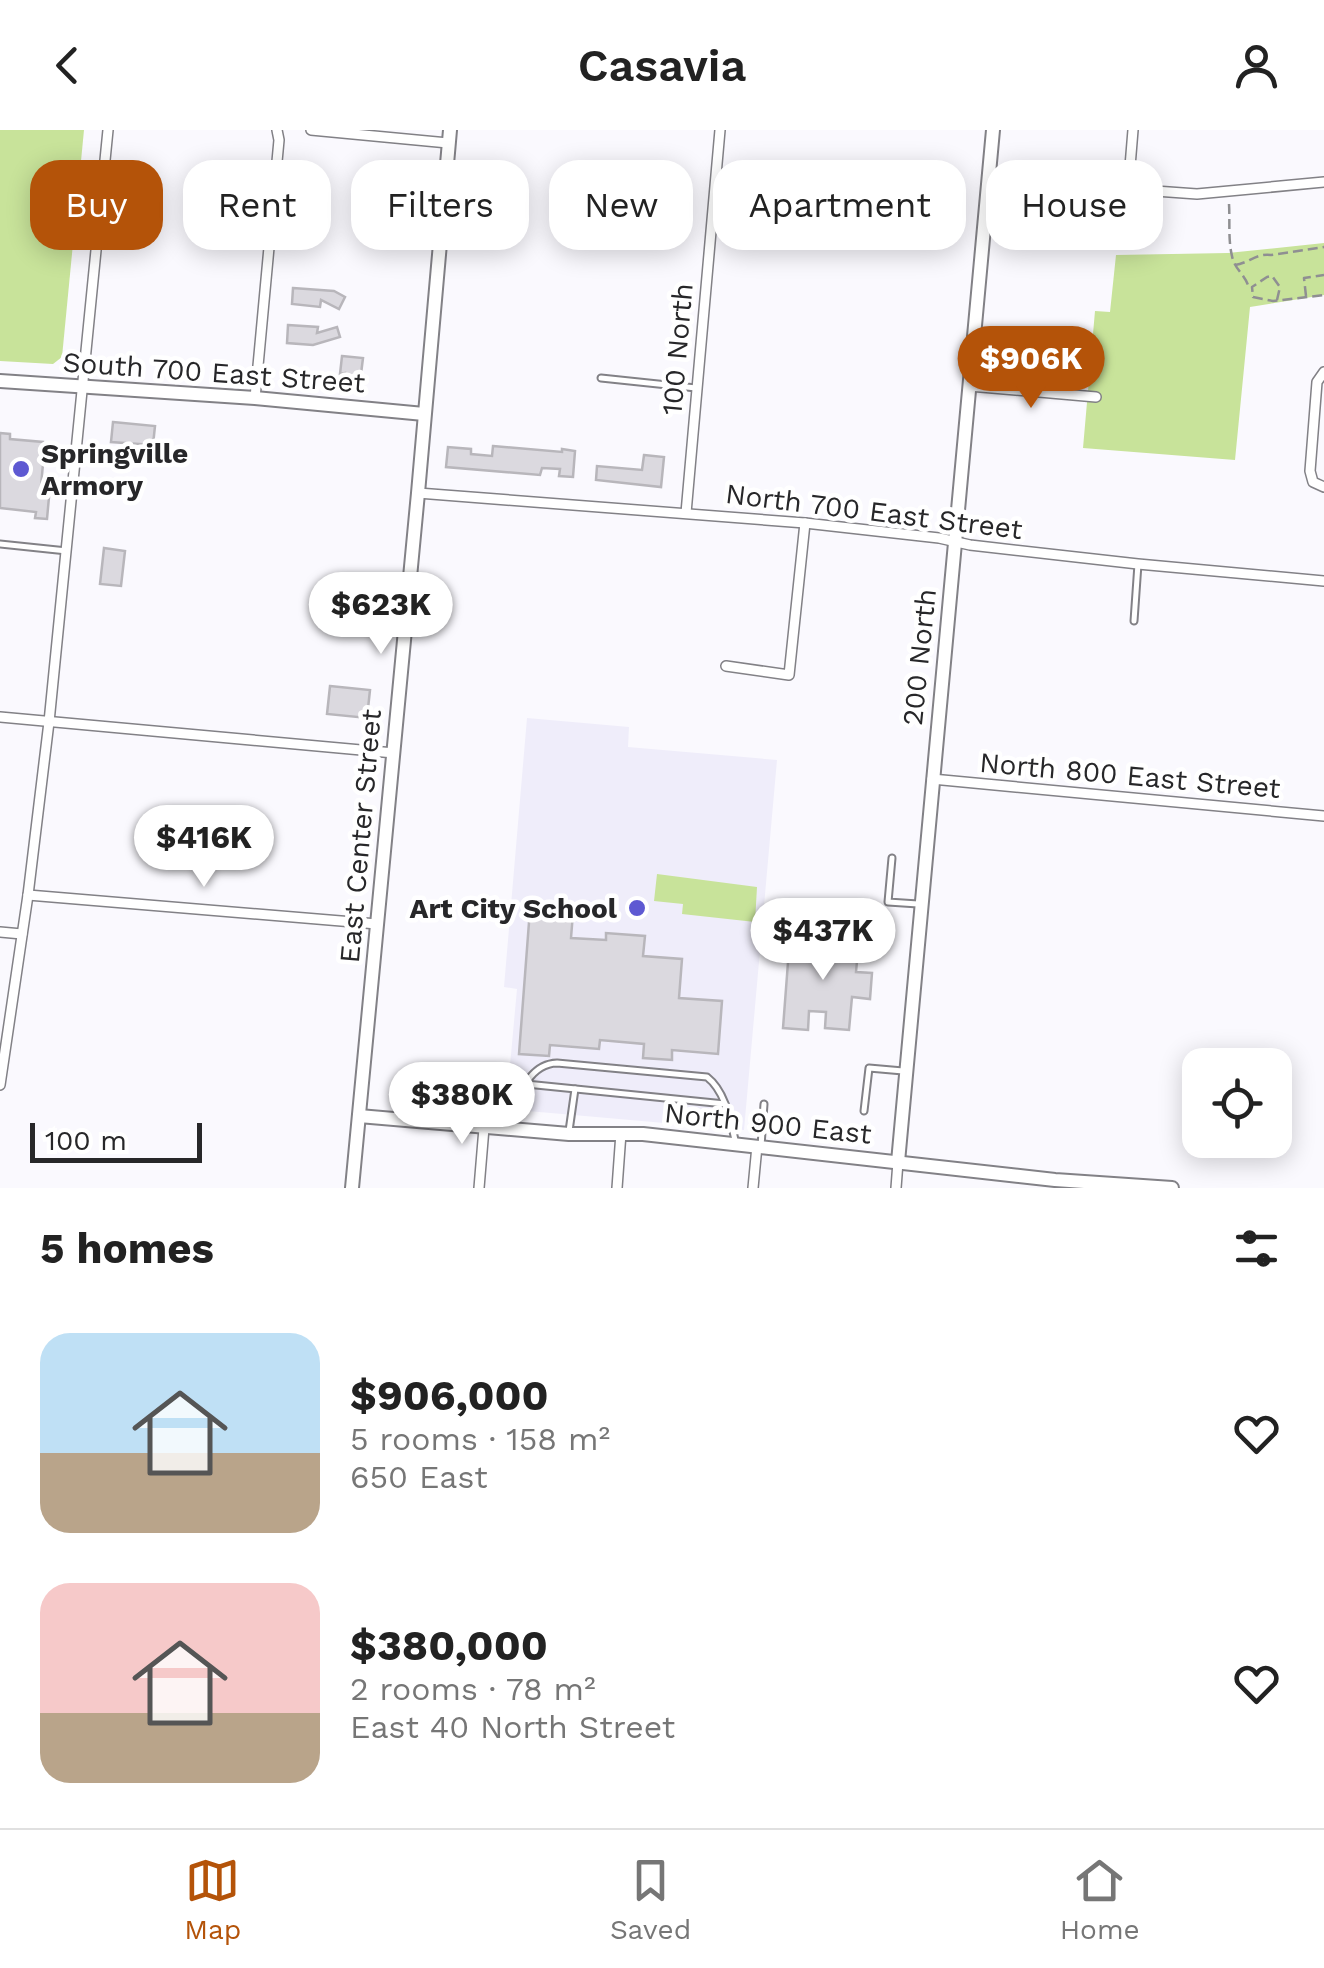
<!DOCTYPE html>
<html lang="en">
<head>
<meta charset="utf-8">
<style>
	:root { --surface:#fff; --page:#f2f2f2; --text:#222; --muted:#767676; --line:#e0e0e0; --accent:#b45309 }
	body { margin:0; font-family:"Work Sans",sans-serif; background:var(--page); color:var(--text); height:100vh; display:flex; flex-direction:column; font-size:38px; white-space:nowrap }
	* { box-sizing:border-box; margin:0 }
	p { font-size:32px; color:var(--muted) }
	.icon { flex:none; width:55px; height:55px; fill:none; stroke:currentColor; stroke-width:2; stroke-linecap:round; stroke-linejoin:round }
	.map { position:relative; height:1058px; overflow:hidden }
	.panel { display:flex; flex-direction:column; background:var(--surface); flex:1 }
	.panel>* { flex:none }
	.guide { position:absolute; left:30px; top:30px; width:1265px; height:90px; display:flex; gap:20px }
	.controls { position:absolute; left:1182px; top:918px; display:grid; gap:20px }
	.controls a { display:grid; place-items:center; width:110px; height:110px; border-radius:20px; background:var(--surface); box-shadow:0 5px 25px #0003; font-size:50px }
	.scale { position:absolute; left:30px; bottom:25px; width:172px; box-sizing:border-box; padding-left:10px; border:5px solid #272729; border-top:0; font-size:28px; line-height:35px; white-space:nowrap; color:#272729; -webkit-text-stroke:8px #fff; paint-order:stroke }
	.price { position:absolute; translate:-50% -85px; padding:0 22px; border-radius:35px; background:#fff; color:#222; font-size:32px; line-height:65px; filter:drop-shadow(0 2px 5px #0008) }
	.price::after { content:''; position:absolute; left:50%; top:60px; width:30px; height:22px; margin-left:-15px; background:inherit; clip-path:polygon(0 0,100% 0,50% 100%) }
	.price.current { background:var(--accent); color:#fff }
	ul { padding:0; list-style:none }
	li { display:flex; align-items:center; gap:30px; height:250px; padding:0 40px }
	li span { display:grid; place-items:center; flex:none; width:280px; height:200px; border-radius:30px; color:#555 }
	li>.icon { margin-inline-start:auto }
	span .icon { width:120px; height:120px; fill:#fffc; stroke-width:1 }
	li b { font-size:42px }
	h2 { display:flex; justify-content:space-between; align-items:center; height:120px; padding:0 40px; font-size:42px }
	.pill { padding:0 35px; border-radius:30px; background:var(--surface); box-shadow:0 5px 25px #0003; font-size:35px; line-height:90px }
	.pill.current { background:var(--accent); color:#fff }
	header { display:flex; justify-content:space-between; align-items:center; height:130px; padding:0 40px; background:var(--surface); font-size:45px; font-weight:600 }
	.tabs { display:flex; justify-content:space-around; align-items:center; height:140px; border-top:2px solid var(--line); background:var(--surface); font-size:28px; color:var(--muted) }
	.tabs a { display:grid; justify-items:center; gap:5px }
	.tabs .current { color:var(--accent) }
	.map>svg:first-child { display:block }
	.built { fill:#efedfa }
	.green { fill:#c8e39a }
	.building { fill:#dbd9df; stroke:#b8b6bb; stroke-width:2.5 }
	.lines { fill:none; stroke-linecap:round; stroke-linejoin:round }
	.lane-casing { stroke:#828186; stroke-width:9 }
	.street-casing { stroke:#828186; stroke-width:12 }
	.secondary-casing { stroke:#828186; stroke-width:16 }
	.path { stroke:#8f8f92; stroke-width:2.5; stroke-dasharray:10 5; stroke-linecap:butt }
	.lane { stroke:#fff; stroke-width:5 }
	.street { stroke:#fff; stroke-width:9 }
	.secondary { stroke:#fff; stroke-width:12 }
	.poi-dot { fill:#5e59d2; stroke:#fff; stroke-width:4 }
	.labels { text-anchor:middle; stroke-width:9; stroke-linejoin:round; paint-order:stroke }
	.street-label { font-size:28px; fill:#272729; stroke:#fff }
	.poi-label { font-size:28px; font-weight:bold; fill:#272729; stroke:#fff; text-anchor:start }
</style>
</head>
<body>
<header><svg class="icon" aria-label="back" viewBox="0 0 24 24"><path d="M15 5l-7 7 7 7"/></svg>Casavia<svg class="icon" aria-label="person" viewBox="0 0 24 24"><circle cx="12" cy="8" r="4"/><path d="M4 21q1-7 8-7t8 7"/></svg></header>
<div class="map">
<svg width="1324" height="1058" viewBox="0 0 1324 1058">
	<rect width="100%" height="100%" fill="#faf9fe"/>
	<polygon class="built" points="527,588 629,597 628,617 777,630 744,1000 506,979 517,859 504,857"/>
	<g class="green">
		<polygon points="0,0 84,0 62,227 53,234 0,231"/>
		<polygon points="1324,113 1324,165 1250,177 1235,330 1083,318 1095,181 1110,182 1116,125 1228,123"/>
		<polygon points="657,744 757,757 755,792 682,784 683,774 654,771"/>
	</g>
	<g class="building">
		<polygon points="293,158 334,161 345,167 339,179 321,170 320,177 292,174"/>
		<polygon points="288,195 318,197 317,203 337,197 340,207 313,215 287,213"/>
		<polygon points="342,226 363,228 361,244 357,244 356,249 345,248 345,243 340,244"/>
		<polygon points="113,292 155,296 153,315 111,312"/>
		<polygon points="0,303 10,304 10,309 43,312 42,323 44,323 41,356 50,356 47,389 35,388 36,382 0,378"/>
		<polygon points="493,316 562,322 562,319 575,321 573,347 559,346 560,339 542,338 540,345 446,337 448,317 471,319 471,324 492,326"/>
		<polygon points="644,325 664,327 661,357 596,350 597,336 642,340"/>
		<polygon points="104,418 125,421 121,456 100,454"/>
		<polygon points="330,556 370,560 367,588 327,584"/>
		<polygon points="530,779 573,783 571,808 606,810 606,803 645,806 643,826 682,829 679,868 722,871 718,924 672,920 672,930 643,928 644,914 600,910 599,919 550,915 549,926 519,924"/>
		<polygon points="790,806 811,808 810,818 834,820 835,808 859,810 856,842 872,843 870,869 852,867 849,900 825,898 826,882 809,881 808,900 783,898"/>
	</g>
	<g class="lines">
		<defs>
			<g id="lane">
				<polyline points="601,248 696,258"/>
				<polyline points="0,414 67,421"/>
				<polyline points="1134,491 1138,434"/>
				<polyline points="892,728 888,772 918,774"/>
				<polyline points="526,954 725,974"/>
				<polyline points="864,981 869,938 903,941"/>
				<path d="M 510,998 C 515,973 526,934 557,933 L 707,947 C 725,961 730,989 735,1010"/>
				<polyline points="569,1001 575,959"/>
				<polyline points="761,1016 764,974"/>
			</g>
			<g id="street">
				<polyline points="311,0 448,13"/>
				<polyline points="989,49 1197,64 1324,52"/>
				<polyline points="1128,61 1133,0"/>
				<polyline points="1324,242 1317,252 1310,341 1313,352 1324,357"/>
				<polyline points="969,256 1096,267"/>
				<polyline points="255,268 279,10 277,0"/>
				<polyline points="418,363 805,393 939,408 970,415 1138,434 1324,451"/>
				<polyline points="686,383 720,0"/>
				<polyline points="726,536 789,545 805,393"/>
				<polyline points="0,587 394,623"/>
				<polyline points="932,649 1324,686"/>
				<polyline points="28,765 377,794"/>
				<polyline points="0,802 22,804"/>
				<polyline points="0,955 28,765 49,592 108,0"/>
				<polyline points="479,1058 484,998"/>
				<polyline points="617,1058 621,1003"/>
				<polyline points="753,1058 757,1016"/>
				<polyline points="896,1058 898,1032"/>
			</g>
			<g id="secondary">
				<polyline points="0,251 255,268 424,284"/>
				<polyline points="359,986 569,1004 643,1004 1055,1050 1172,1058"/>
				<polyline points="898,1032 993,0"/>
				<polyline points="352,1058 418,363 450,0"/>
			</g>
		</defs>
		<use href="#lane" class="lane-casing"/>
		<use href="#street" class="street-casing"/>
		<use href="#secondary" class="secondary-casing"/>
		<g class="path">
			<path d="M 1229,74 C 1230,90 1228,110 1232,126 C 1234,138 1244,144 1248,155 L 1252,157"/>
			<path d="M 1235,135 C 1249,133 1256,123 1271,125 L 1324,117"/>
			<polyline points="1306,166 1304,148 1324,145"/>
			<polyline points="1277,170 1280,157 1272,146 1267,147 1252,157 1253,167 1273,171 1324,165"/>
		</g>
		<use href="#lane" class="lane"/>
		<use href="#street" class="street"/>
		<use href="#secondary" class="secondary"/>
	</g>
	<g class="poi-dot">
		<circle cx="21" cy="339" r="10"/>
		<circle cx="637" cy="778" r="10"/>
	</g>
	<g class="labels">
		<g class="street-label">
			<text transform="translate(677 219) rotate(-85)" y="10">100 North</text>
			<text transform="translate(214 242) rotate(4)" y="10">South 700 East Street</text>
			<text transform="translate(874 381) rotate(7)" y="10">North 700 East Street</text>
			<text transform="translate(919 527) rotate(-84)" y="10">200 North</text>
			<text transform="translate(1130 645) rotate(5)" y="10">North 800 East Street</text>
			<text transform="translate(360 706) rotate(-85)" y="10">East Center Street</text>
			<text transform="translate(768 993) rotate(6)" y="10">North 900 East</text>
		</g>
		<g class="poi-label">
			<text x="41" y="333">Springville<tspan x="41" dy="32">Armory</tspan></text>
			<text x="617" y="788" text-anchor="end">Art City School</text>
		</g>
	</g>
</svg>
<div class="controls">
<a><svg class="icon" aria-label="locate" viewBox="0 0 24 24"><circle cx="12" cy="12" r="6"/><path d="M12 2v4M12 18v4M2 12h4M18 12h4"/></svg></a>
</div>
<div class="scale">100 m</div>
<b class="price current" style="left:1031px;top:281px">$906K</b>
<b class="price" style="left:381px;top:527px">$623K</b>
<b class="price" style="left:204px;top:760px">$416K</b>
<b class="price" style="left:823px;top:853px">$437K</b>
<b class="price" style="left:462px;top:1017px">$380K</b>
<div class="guide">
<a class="pill current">Buy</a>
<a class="pill">Rent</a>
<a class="pill">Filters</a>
<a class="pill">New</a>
<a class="pill">Apartment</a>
<a class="pill">House</a>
</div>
</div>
<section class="panel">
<h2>5 homes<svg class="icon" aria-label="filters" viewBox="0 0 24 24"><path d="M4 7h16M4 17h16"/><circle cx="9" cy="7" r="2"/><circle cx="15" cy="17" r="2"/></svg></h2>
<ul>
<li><span style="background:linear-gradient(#bfe0f5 60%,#b9a48a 0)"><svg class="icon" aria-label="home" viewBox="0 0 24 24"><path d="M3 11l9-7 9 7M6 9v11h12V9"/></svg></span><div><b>$906,000</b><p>5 rooms · 158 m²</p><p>650 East</p></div><svg class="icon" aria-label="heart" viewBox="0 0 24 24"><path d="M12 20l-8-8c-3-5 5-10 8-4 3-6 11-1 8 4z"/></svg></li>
<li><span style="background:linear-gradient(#f6c9c9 65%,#b9a48a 0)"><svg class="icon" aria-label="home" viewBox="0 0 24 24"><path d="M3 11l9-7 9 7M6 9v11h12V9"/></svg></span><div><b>$380,000</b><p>2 rooms · 78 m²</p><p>East 40 North Street</p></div><svg class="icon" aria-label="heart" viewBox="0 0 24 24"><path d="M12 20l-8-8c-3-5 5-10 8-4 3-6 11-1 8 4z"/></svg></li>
</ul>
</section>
<nav class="tabs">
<a class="current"><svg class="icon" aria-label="map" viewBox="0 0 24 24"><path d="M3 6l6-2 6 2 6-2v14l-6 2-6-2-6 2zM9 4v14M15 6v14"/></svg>Map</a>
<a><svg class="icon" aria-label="saved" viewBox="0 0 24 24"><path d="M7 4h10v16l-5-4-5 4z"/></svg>Saved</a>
<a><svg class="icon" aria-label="home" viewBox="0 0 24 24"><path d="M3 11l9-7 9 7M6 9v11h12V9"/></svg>Home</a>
</nav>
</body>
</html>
